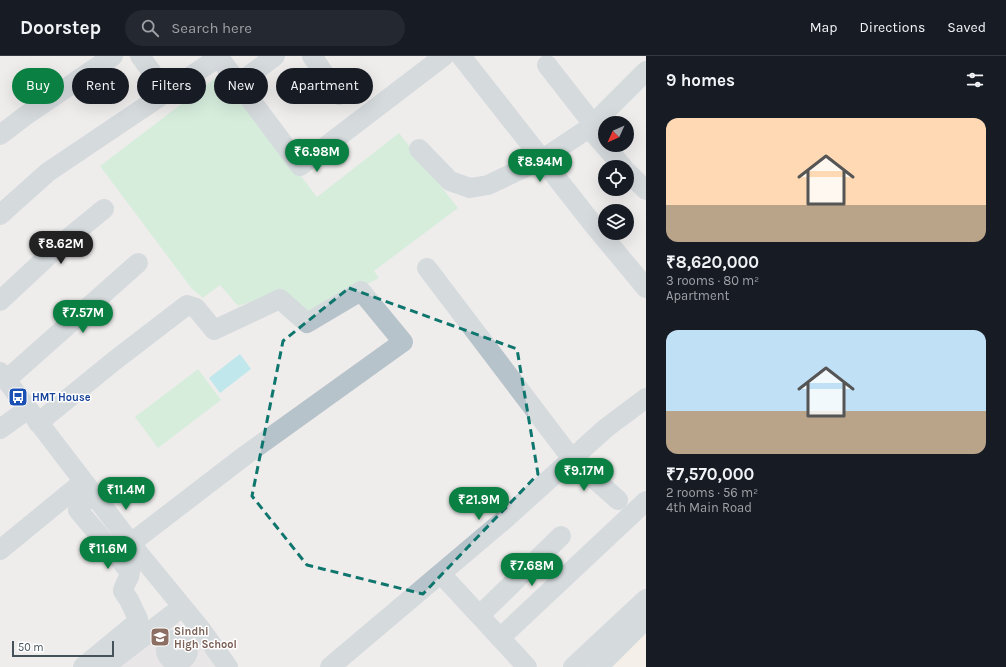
<!DOCTYPE html>
<html lang="en">
<head>
<meta charset="utf-8">
<style>
	:root { --surface:#171b24; --page:#242831; --text:#f1f3f6; --muted:#9ea1a6; --line:#363941; --accent:#0b8043 }
	body { margin:0; font-family:Karla,sans-serif; background:var(--page); color:var(--text); height:100vh; display:flex; flex-direction:column; font-size:15px; white-space:nowrap }
	* { box-sizing:border-box; margin:0 }
	p { font-size:13px; color:var(--muted) }
	.icon { flex:none; width:22px; height:22px; fill:none; stroke:currentColor; stroke-width:2; stroke-linecap:round; stroke-linejoin:round }
	.map { position:relative; flex:1; overflow:hidden }
	.sheet { display:flex; flex-direction:column; background:var(--surface); width:360px }
	.sheet>* { flex:none }
	.top-card { position:absolute; left:12px; top:12px; width:380px; height:36px; display:flex; gap:8px }
	.needle { width:26px; rotate:225deg }
	.controls { position:absolute; left:598px; top:60px; display:grid; gap:8px }
	.controls a { display:grid; place-items:center; width:36px; height:36px; border-radius:50%; background:var(--surface); box-shadow:0 4px 16px #0002; font-size:20px }
	.scale { position:absolute; left:12px; bottom:10px; width:102px; box-sizing:border-box; padding-left:4px; border:2px solid #45525a; border-top:0; font-size:11px; line-height:14px; white-space:nowrap; color:#45525a; -webkit-text-stroke:3px #fff; paint-order:stroke }
	.price { position:absolute; translate:-50% -34px; padding:0 9px; border-radius:14px; background:var(--accent); color:#fff; font-size:13px; line-height:26px; filter:drop-shadow(0 1px 2px #0008) }
	.price::after { content:''; position:absolute; left:50%; top:24px; width:12px; height:9px; margin-left:-6px; background:inherit; clip-path:polygon(0 0,100% 0,50% 100%) }
	.price.on { background:#222; color:#fff }
	ul { padding:0; list-style:none }
	li { display:grid; align-content:center; gap:8px; height:212px; padding:0 20px }
	li span { display:grid; place-items:center; height:124px; border-radius:12px; color:#555 }
	li>.icon { margin-inline-start:auto }
	span .icon { width:72px; height:72px; fill:#fffc; stroke-width:1 }
	li b { font-size:17px }
	h2 { display:flex; justify-content:space-between; align-items:center; height:48px; padding:0 20px; font-size:17px }
	.pill { padding:0 14px; border-radius:18px; background:var(--surface); box-shadow:0 4px 16px #0002; font-size:14px; line-height:36px }
	.pill.on { background:var(--accent); color:#fff }
	header { display:flex; align-items:center; gap:24px; box-sizing:border-box; height:56px; padding:0 20px; background:var(--surface); border-bottom:1px solid var(--line) }
	header strong { font-size:19px }
	nav { display:flex; gap:22px; margin-inline-start:auto; font-size:14px }
	.search { width:280px; height:36px; background:var(--page); display:flex; align-items:center; gap:10px; box-sizing:border-box; padding:0 14px; border-radius:22px; color:var(--muted); font-size:15px }
	main { display:flex; flex:1; min-height:0 }
	.map>svg:first-child { display:block }
	.commercial { fill:#fbf2e4 }
	.education { fill:#e0dddf }
	.green { fill:#b9eec8 }
	.water { fill:#86e1eb }
	.lines { fill:none; stroke-linecap:round; stroke-linejoin:round }
	.minor { stroke:#b7c3ca; stroke-width:20 }
	.marked { fill:none; stroke:#0f766e; stroke-width:3; stroke-dasharray:8 5; stroke-linejoin:round }
	.labels { text-anchor:middle; stroke-width:3; stroke-linejoin:round; paint-order:stroke }
	.transit-label { font-size:11px; font-weight:bold; fill:#164399; stroke:#fff; text-anchor:start }
	.education-label { font-size:11px; font-weight:bold; fill:#785e54; stroke:#fff; text-anchor:start }
</style>
</head>
<body>
<header>
<strong>Doorstep</strong>
<div class="search"><svg class="icon" aria-label="search" viewBox="0 0 24 24"><circle cx="10" cy="10" r="6"/><path d="M15 15l6 6"/></svg>Search here</div>
<nav><a>Map</a><a>Directions</a><a>Saved</a></nav>
</header>
<main>
<div class="map">
<svg width="646" height="611" viewBox="0 0 646 611">
	<rect width="100%" height="100%" fill="#efecec"/>
	<polygon class="commercial" points="646,555 646,611 589,611"/>
	<polygon class="education" points="165,552 218,611 92,611"/>
	<g class="green">
		<polygon points="222,17 317,141 399,77 458,152 374,215 379,222 308,258 284,234 238,250 220,229 203,242 192,233 100,110"/>
		<polygon points="198,313 221,344 158,392 135,361"/>
	</g>
	<polygon class="water" points="240,298 251,313 220,337 209,322"/>
	<g class="lines">
		<g class="minor">
			<polyline points="140,0 166,36"/>
			<polyline points="218,0 300,110 444,0"/>
			<polyline points="312,0 339,39"/>
			<polyline points="461,0 592,167 646,232"/>
			<polyline points="547,9 593,68"/>
			<polyline points="238,28 275,0"/>
			<polyline points="589,72 646,15"/>
			<polyline points="0,79 25,60 113,0"/>
			<polyline points="419,93 450,125 470,132 488,129 541,104 589,72 623,111"/>
			<polyline points="627,116 646,134"/>
			<polyline points="0,159 48,116 219,1"/>
			<polyline points="427,212 572,403 618,444"/>
			<polyline points="0,245 61,188 104,153"/>
			<polyline points="0,316 140,499 200,572 228,611"/>
			<polyline points="6,324 138,207"/>
			<polyline points="38,367 114,305 187,249 196,252 214,274 280,243 307,267 361,235 403,286 247,398 131,487"/>
			<polyline points="0,373 28,353"/>
			<polyline points="0,494 83,426"/>
			<polyline points="441,518 527,611"/>
			<polyline points="480,559 561,480"/>
			<polyline points="500,582 646,445"/>
			<circle cx="177" cy="594" r="11"/>
			<path d="M 83,611 L 135,568 L 138,563 L 129,544 L 123,535 C 124,527 130,523 130,516 L 78,454 L 80,451 L 92,437"/>
			<polyline points="104,611 182,551"/>
			<polyline points="330,611 504,464 606,372 646,342"/>
			<polyline points="573,611 646,543"/>
			<polyline points="598,611 646,563"/>
		</g>
	</g>
	<path d="M0 0H646V611H0ZM 349,232 L 517,293 L 538,418 L 423,538 L 307,509 L 252,440 L 283,285 Z" fill="#efecec" fill-opacity=".55" fill-rule="evenodd"/>
	<path class="marked" d="M 349,232 L 517,293 L 538,418 L 423,538 L 307,509 L 252,440 L 283,285 Z"/>
	<defs>
		<symbol id="bus-square" viewBox="-11 -11 22 22"><rect x="-9" y="-9" width="18" height="18" rx="4" fill="#1a4fb4" stroke="#fff"/><path d="M-5-6H5V4H4V6H2V4H-2V6H-4V4H-5ZM-3.5-4V0h7V-4ZM-3.5 1.2v1.5H-2V1.2ZM2 1.2v1.5H3.5V1.2Z" fill="#fff"/></symbol>
		<symbol id="school-square" viewBox="-11 -11 22 22"><rect x="-9" y="-9" width="18" height="18" rx="4" fill="#8d6e63" stroke="#fff"/><path d="M0-5L7-2L0 1L-7-2ZM-4 1L0 2.5L4 1V4Q0 6-4 4Z" fill="#fff"/></symbol>
	</defs>
	<g fill-rule="evenodd">
		<use href="#bus-square" x="7" y="330" width="22" height="22"/>
		<use href="#school-square" x="149" y="570" width="22" height="22"/>
	</g>
	<g class="labels">
		<g class="transit-label">
			<text x="32" y="345">HMT House</text>
		</g>
		<g class="education-label">
			<text x="174" y="579">Sindhi<tspan x="174" dy="13">High School</tspan></text>
		</g>
	</g>
</svg>
<div class="controls">
<a><svg class="needle" viewBox="-14 -14 28 28"><path d="M0-13l5 13h-10z" fill="#e53935"/><path d="M0 13l5-13h-10z" fill="#9ea1a6"/></svg></a>
<a><svg class="icon" aria-label="locate" viewBox="0 0 24 24"><circle cx="12" cy="12" r="6"/><path d="M12 2v4M12 18v4M2 12h4M18 12h4"/></svg></a>
<a><svg class="icon" aria-label="layers" viewBox="0 0 24 24"><path d="M12 4l9 5-9 5-9-5zM3 14l9 5 9-5"/></svg></a>
</div>
<div class="scale">50 m</div>
<b class="price" style="left:317px;top:117px">₹6.98M</b>
<b class="price" style="left:540px;top:127px">₹8.94M</b>
<b class="price on" style="left:61px;top:209px">₹8.62M</b>
<b class="price" style="left:83px;top:278px">₹7.57M</b>
<b class="price" style="left:584px;top:436px">₹9.17M</b>
<b class="price" style="left:126px;top:455px">₹11.4M</b>
<b class="price" style="left:479px;top:465px">₹21.9M</b>
<b class="price" style="left:108px;top:514px">₹11.6M</b>
<b class="price" style="left:532px;top:531px">₹7.68M</b>
<div class="top-card">
<a class="pill on">Buy</a>
<a class="pill">Rent</a>
<a class="pill">Filters</a>
<a class="pill">New</a>
<a class="pill">Apartment</a>
</div>
</div>
<section class="sheet">
<h2>9 homes<svg class="icon" aria-label="filters" viewBox="0 0 24 24"><path d="M4 7h16M4 17h16"/><circle cx="9" cy="7" r="2"/><circle cx="15" cy="17" r="2"/></svg></h2>
<ul>
<li><span style="background:linear-gradient(#ffd9b3 70%,#b9a48a 0)"><svg class="icon" aria-label="home" viewBox="0 0 24 24"><path d="M3 11l9-7 9 7M6 9v11h12V9"/></svg></span><div><b>₹8,620,000</b><p>3 rooms · 80 m²</p><p>Apartment</p></div></li>
<li><span style="background:linear-gradient(#bfe0f5 65%,#b9a48a 0)"><svg class="icon" aria-label="home" viewBox="0 0 24 24"><path d="M3 11l9-7 9 7M6 9v11h12V9"/></svg></span><div><b>₹7,570,000</b><p>2 rooms · 56 m²</p><p>4th Main Road</p></div></li>
</ul>
</section>
</main>
</body>
</html>
